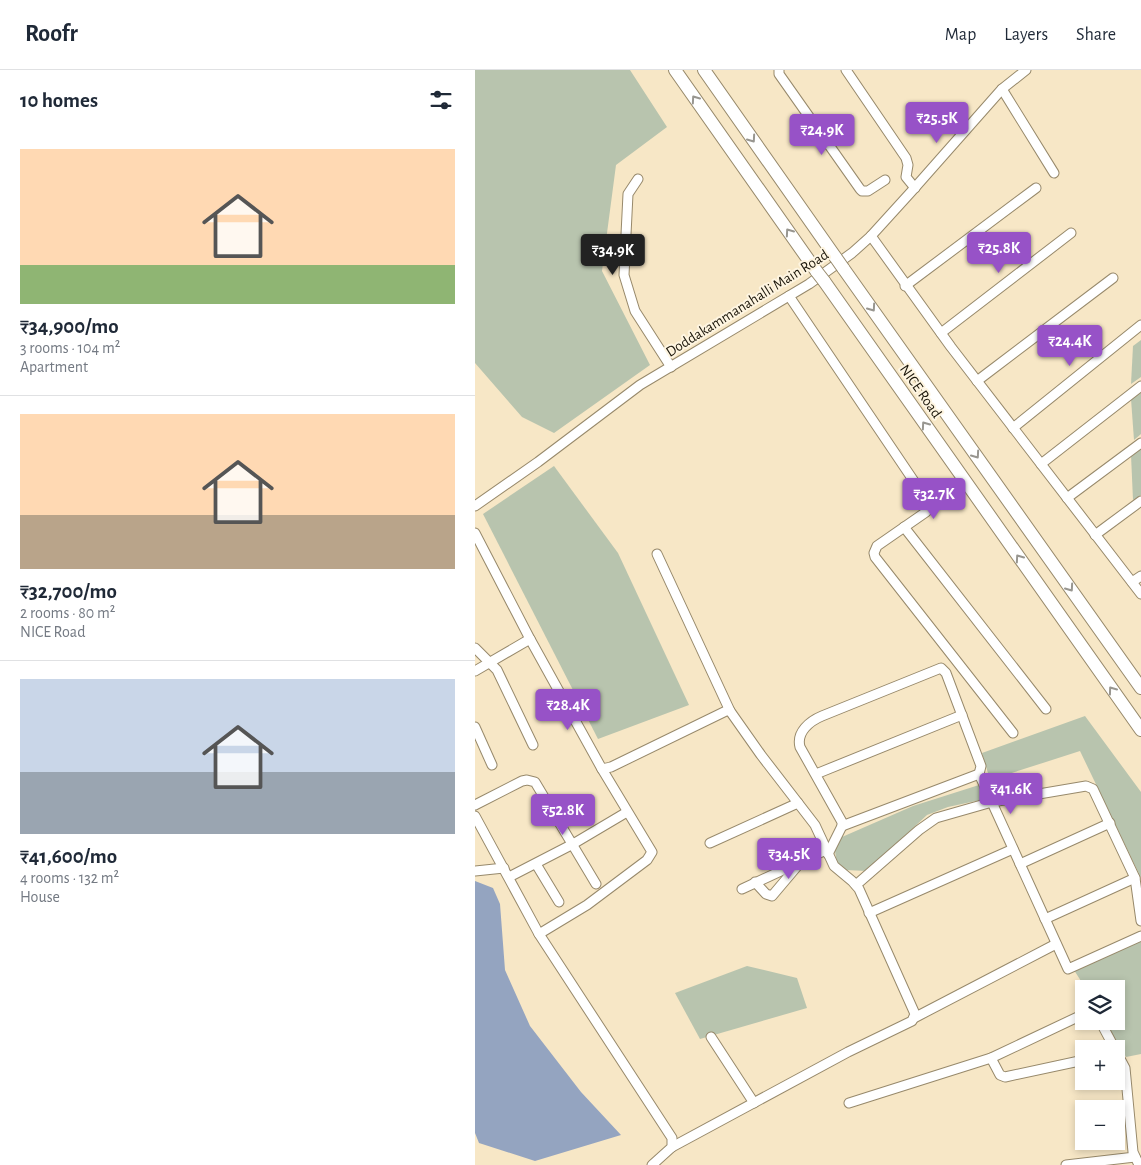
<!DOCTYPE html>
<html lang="en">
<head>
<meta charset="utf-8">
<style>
	:root { --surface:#fff; --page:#f2f2f3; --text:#1f2937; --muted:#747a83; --line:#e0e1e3; --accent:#9752c7 }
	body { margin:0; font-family:"Alegreya Sans",sans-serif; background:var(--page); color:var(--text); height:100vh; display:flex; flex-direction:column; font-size:19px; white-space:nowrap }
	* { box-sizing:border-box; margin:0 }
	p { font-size:16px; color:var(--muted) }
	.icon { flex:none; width:28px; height:28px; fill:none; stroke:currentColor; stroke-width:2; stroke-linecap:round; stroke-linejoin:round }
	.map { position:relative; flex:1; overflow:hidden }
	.details { display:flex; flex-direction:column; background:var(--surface); width:475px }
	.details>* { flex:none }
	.tools { position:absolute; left:600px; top:910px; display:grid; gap:10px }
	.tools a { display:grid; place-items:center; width:50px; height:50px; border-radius:0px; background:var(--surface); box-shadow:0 2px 8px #0003; font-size:25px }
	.price { position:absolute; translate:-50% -42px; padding:0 11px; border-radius:5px; background:var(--accent); color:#fff; font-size:16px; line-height:32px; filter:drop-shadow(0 1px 2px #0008) }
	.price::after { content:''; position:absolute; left:50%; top:30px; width:15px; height:11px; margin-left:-8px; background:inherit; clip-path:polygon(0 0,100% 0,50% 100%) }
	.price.on { background:#222; color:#fff }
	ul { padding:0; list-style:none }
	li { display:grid; align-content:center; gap:10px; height:265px; padding:0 20px }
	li+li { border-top:1px solid var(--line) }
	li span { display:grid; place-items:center; height:155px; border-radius:0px; color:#555 }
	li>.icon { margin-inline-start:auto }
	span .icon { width:90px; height:90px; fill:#fffc; stroke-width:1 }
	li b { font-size:21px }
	h2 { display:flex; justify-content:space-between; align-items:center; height:60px; padding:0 20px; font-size:21px }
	header { display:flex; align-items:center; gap:30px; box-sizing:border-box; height:70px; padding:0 25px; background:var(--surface); border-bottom:1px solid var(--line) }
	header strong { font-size:24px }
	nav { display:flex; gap:28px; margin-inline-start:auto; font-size:18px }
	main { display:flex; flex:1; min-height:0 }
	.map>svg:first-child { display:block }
	.green { fill:#b8c4ae }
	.water { fill:#94a4c0 }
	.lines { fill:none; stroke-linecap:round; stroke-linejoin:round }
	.minor-casing { stroke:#97896b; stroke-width:11 }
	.highway-casing { stroke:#97896b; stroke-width:14 }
	.minor { stroke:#fff; stroke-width:9 }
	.highway { stroke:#fff; stroke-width:12 }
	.highway-bridge-casing { stroke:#97896b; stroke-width:14; stroke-linecap:butt }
	.highway-bridge { stroke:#fff; stroke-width:12 }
	.oneway { stroke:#989690 }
	.labels { text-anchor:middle; stroke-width:4; stroke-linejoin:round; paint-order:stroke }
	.street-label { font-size:15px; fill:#1a1509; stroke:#fef5e1 }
</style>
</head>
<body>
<header>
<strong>Roofr</strong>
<nav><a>Map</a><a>Layers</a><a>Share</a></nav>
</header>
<main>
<section class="details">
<h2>10 homes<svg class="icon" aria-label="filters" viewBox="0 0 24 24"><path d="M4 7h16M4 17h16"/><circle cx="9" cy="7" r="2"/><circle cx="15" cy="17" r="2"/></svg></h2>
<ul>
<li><span style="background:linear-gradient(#ffd9b3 75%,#8fb573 0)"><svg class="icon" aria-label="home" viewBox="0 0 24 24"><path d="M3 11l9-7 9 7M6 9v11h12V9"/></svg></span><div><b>₹34,900/mo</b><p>3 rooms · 104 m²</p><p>Apartment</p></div></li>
<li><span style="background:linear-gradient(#ffd9b3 65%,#b9a48a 0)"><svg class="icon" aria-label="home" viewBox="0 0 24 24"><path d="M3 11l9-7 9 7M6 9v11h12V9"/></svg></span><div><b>₹32,700/mo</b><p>2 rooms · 80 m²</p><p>NICE Road</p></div></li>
<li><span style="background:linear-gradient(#c9d6e8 60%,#9aa5b1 0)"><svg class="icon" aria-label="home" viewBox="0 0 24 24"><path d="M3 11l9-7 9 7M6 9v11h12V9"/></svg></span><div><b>₹41,600/mo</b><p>4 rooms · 132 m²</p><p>House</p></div></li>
</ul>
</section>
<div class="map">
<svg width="666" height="1095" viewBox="0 0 666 1095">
	<rect width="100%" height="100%" fill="#f7e7c6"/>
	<g class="green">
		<polygon points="0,0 155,0 192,57 141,95 127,201 175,295 79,363 47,347 0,293"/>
		<polygon points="666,270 666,307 656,314 658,276"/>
		<polygon points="666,321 666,364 659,370 656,329"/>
		<polygon points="666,378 666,425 658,430 656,385"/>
		<polygon points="79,396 143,483 214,635 123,669 8,444"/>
		<polygon points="610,646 666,722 666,808 605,681 515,710 507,683"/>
		<polygon points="504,715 510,729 473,737 452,745 392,801 370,800 362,795 360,781 367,767 438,736"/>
		<polygon points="666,871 666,984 651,987 630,951 641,951 641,919 611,919 599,900"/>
		<polygon points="272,896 322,908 332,938 225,969 200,923"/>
	</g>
	<polygon class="water" points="0,811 18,818 25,834 30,900 55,956 106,1022 146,1065 60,1091 4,1073 0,1063"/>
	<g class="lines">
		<defs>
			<g id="minor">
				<polyline points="304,0 304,4 385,119 387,121 393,121 410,110"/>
				<polyline points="371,0 431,88 433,95 431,107 440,118"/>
				<polyline points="527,19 579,103"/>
				<polyline points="163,109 153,124 149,205 160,241 196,297"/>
				<polyline points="396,166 476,277 666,524"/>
				<polyline points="430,216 561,118"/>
				<polyline points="314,226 455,435 451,442 402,476 399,483 400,487 538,663"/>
				<polyline points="466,263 596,163"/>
				<polyline points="502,311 638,208"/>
				<polyline points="538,358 666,255"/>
				<polyline points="566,394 666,316"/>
				<polyline points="592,428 666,373"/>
				<polyline points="0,436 63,392 165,315 334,214 377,183 396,166 436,122 527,19 551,0"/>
				<polyline points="429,457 571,639"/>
				<polyline points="0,463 55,569 127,699 177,782 172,790 112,835 64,864"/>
				<polyline points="620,465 666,431"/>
				<polyline points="182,484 255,641"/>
				<polyline points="657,512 666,506"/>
				<polyline points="0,578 22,600 58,675"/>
				<polyline points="0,601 55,569"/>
				<polyline points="0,657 17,695"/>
				<polyline points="127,699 136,697 251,641 255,641 286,685 340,755 359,796 377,811 384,819 440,944 437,951 373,982 197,1077"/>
				<polyline points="341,704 487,645"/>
				<polyline points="0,735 47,711 52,710 60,712 121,814"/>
				<polyline points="0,746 64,864 197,1068 197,1077 177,1095"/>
				<polyline points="367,756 504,704"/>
				<polyline points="235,773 323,733"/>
				<path d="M 353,784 L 367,756 L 367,752 L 325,677 C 321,662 335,651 347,646 L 466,598 L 471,603 L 506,696 L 504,704 L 593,899 L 666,866"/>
				<polyline points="61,794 84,832"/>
				<polyline points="545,794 635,753"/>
				<polyline points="0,801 29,798"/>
				<polyline points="34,807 98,774 152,742"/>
				<polyline points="280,812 291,824 297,826 324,794"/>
				<polyline points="381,815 444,760 461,748 517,732 611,716 618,719 660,808 666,851"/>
				<polyline points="267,819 351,780"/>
				<polyline points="394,843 538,779"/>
				<polyline points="570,849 660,808"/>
				<polyline points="439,948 581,874"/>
				<polyline points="625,951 640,979"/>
				<polyline points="236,967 279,1033"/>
				<polyline points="641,981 650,998 658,1082 664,1095"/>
				<polyline points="516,988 525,1005 530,1007 609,990"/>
				<polyline points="374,1033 516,988 609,944"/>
				<polyline points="591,1095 660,1087"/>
			</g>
			<g id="highway">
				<polyline points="200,0 342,202"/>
				<polyline points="229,0 361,188"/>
				<polyline points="368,198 666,618"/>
				<polyline points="349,211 666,660"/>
			</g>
		</defs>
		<use href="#minor" class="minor-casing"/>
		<use href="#highway" class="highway-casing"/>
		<use href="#minor" class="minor"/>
		<use href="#highway" class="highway"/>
		<defs>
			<g id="highway-bridge">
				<polyline points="361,188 368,198"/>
				<polyline points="342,202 349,211"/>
			</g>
		</defs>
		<use href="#highway-bridge" class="highway-bridge-casing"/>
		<use href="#highway-bridge" class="highway-bridge"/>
	</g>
	<defs><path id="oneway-chevron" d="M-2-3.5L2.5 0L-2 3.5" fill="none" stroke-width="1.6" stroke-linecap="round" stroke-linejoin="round" transform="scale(1.25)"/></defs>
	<g class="oneway">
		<use href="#oneway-chevron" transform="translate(220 29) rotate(-125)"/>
		<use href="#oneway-chevron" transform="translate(277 69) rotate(55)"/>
		<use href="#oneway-chevron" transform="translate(314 162) rotate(-125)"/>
		<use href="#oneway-chevron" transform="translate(397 238) rotate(55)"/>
		<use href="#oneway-chevron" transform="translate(450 355) rotate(-125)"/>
		<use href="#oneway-chevron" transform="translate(501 385) rotate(55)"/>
		<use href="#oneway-chevron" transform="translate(544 488) rotate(-125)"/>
		<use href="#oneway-chevron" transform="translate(595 518) rotate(55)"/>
		<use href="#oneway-chevron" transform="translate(637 620) rotate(-126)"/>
	</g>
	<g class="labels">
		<g class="street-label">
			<text transform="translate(272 233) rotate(-32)" y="5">Doddakammanahalli Main Road</text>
			<text transform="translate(446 321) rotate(55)" y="5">NICE Road</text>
		</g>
	</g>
</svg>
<div class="tools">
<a><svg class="icon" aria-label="layers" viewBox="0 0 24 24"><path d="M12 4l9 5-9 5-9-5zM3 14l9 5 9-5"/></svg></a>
<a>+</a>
<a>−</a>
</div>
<b class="price" style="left:462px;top:74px">₹25.5K</b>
<b class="price" style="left:347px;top:86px">₹24.9K</b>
<b class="price" style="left:524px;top:204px">₹25.8K</b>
<b class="price on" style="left:138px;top:206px">₹34.9K</b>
<b class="price" style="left:595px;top:297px">₹24.4K</b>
<b class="price" style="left:459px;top:450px">₹32.7K</b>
<b class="price" style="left:93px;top:661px">₹28.4K</b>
<b class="price" style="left:536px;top:745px">₹41.6K</b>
<b class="price" style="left:88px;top:766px">₹52.8K</b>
<b class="price" style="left:314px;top:810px">₹34.5K</b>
</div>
</main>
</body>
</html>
